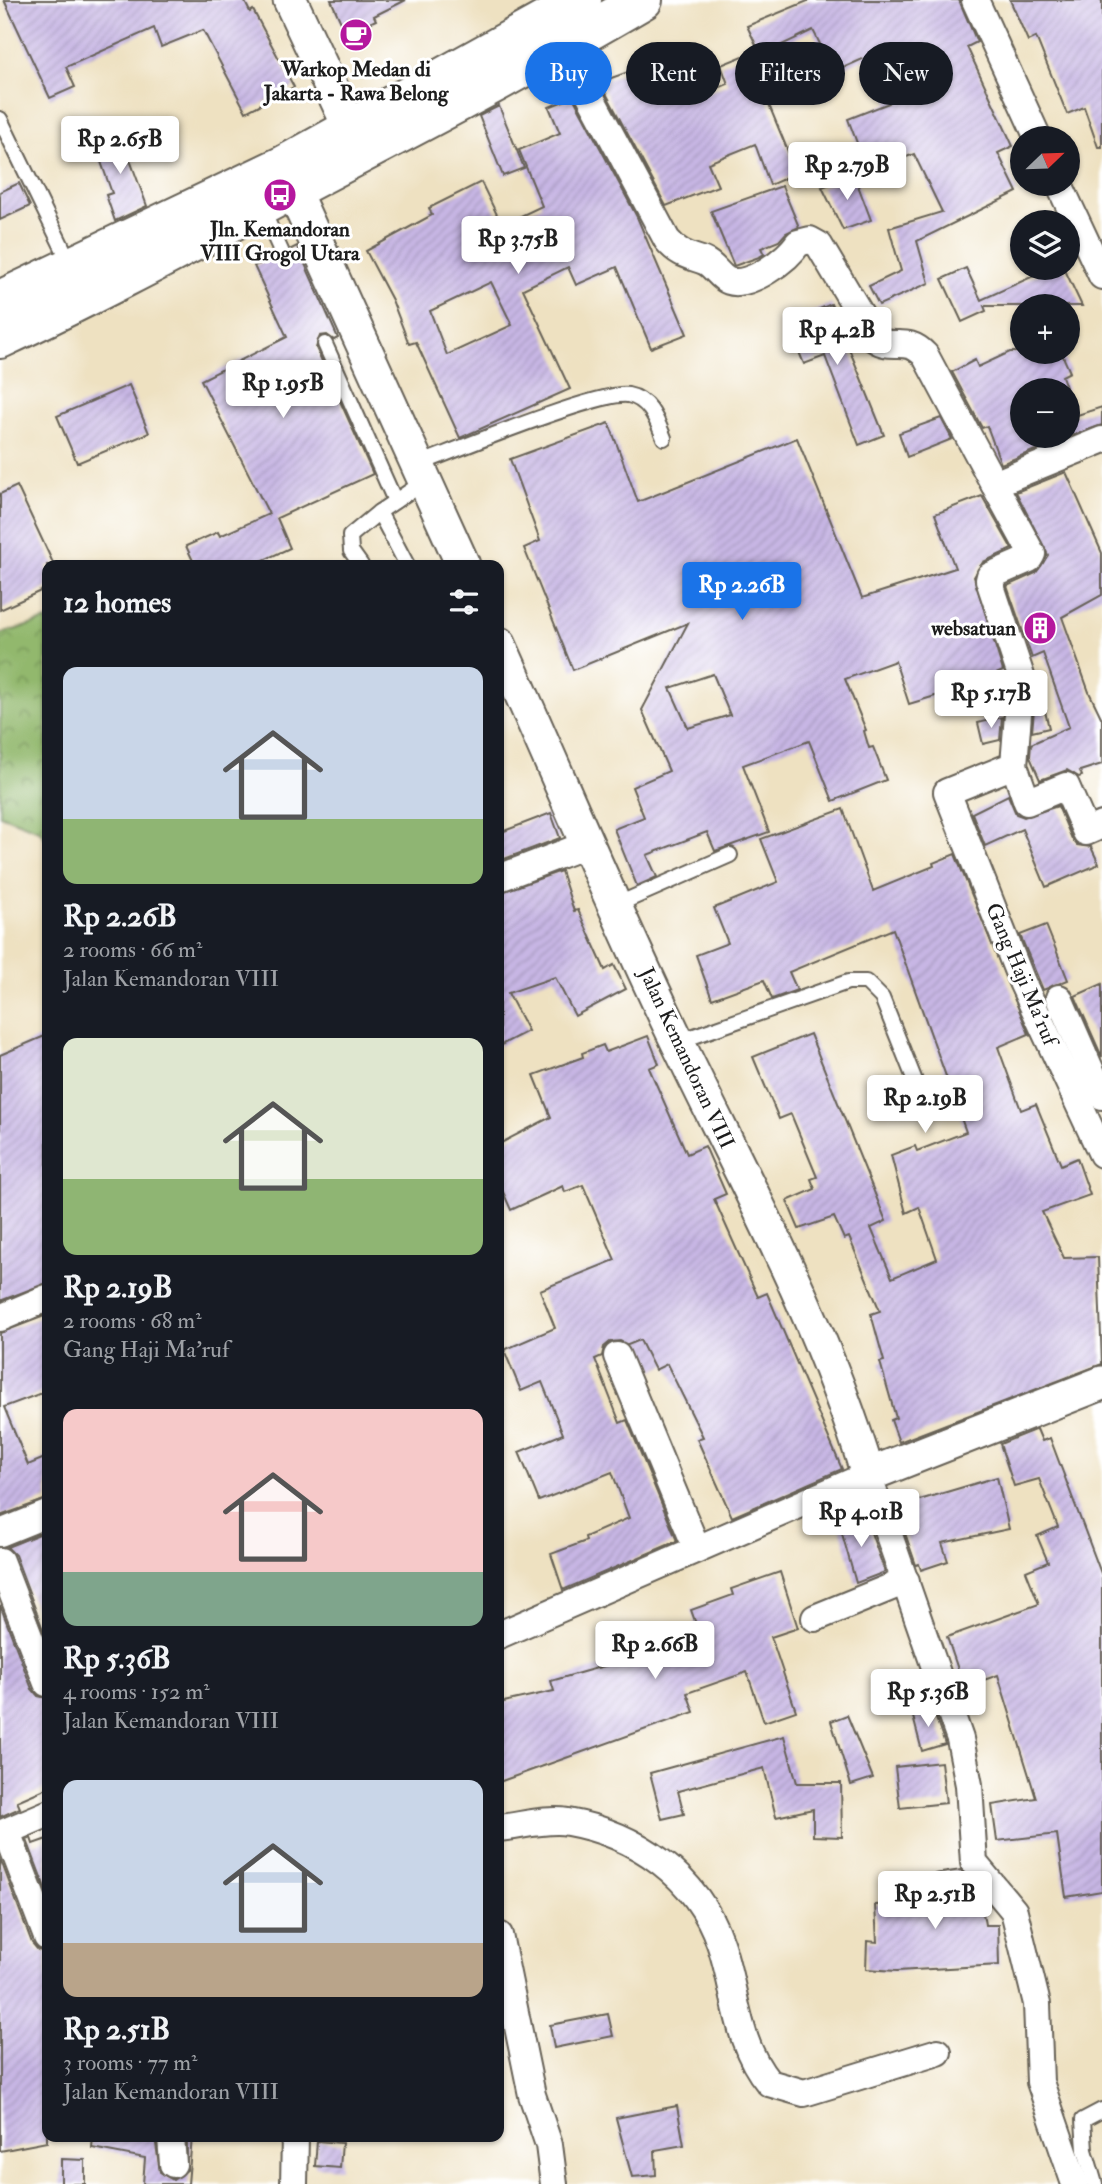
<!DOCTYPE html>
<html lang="en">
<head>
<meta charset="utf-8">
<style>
	:root { --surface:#171b24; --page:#242831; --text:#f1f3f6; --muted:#9ea1a6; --accent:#1a73e8 }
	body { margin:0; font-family:"IM FELL Double Pica",serif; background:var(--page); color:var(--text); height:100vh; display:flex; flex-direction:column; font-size:26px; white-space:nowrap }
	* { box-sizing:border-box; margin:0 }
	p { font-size:23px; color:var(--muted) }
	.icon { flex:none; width:38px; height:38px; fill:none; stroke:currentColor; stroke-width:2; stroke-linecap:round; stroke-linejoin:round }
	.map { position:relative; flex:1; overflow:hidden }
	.side { position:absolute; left:42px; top:560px; width:462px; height:1582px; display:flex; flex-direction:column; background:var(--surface); border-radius:14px; box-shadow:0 2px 5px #0004 }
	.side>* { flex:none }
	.hud { position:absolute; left:525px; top:42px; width:471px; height:63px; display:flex; gap:14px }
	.needle { width:46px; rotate:67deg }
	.buttons { position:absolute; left:1010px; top:126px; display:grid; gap:14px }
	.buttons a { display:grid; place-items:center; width:70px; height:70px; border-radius:50%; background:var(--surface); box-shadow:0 2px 5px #0004; font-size:35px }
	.price { position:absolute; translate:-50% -60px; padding:0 16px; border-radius:7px; background:#fff; color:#222; font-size:23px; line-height:46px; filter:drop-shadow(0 2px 4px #0008) }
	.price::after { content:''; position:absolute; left:50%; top:42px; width:21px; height:16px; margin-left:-10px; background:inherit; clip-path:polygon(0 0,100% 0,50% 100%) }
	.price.selected { background:var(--accent); color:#fff }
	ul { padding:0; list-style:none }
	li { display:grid; align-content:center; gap:14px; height:371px; padding:0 21px }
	li span { display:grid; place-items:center; height:217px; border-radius:14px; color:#555 }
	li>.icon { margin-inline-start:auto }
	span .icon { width:126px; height:126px; fill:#fffc; stroke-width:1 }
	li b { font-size:30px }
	h2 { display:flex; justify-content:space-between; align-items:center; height:84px; padding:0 21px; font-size:30px }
	.pill { padding:0 24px; border-radius:32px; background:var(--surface); box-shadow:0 2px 5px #0004; font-size:24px; line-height:63px }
	.pill.selected { background:var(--accent); color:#fff }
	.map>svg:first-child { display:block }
	.forest { fill:url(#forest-crowns); stroke:#576a44; stroke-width:2 }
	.building { fill:url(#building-hatch); fill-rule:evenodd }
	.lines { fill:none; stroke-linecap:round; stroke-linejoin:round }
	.service-casing { stroke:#666156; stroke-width:18 }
	.minor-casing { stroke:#666156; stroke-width:30 }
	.tertiary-casing { stroke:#666156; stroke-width:37 }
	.primary-casing { stroke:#666156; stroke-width:42 }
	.service { stroke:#fff; stroke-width:14 }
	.minor { stroke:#fff; stroke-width:26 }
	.tertiary { stroke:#fff; stroke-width:33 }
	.primary { stroke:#fff; stroke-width:38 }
	.labels { text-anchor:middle; stroke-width:6; stroke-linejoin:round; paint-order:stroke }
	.poi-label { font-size:21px; font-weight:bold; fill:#1c1c1c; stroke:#fff }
	.street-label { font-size:21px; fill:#1c1c1c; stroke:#fff }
</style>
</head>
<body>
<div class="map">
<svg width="1102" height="2184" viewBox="0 0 1102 2184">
	<defs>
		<pattern id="forest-crowns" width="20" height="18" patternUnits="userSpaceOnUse" patternTransform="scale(1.75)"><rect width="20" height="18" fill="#92b86d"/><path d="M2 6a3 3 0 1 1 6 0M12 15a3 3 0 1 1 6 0" fill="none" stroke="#769559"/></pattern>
		<pattern id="building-hatch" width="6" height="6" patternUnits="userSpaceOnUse" patternTransform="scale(1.75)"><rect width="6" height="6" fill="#c7b6e4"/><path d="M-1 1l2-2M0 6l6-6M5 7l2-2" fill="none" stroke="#aa9cc3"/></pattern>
	</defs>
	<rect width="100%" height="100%" fill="#fff"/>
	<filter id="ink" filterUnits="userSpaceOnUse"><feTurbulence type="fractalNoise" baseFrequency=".0143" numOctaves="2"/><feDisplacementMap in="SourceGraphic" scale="14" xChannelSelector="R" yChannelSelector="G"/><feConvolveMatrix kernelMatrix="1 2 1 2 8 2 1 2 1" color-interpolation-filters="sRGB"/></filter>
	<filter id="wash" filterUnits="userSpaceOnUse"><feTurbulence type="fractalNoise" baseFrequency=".00686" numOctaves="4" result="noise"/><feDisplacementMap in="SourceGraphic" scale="28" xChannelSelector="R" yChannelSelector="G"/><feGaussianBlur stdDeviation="1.57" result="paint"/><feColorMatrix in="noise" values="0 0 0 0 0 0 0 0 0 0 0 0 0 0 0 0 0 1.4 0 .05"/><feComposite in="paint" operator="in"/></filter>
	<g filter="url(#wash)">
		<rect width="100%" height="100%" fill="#eee1c1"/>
		<polygon class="forest" points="47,620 47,840 39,830 0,815 0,634"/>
		<g id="blocks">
			<g class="building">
				<polygon points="4,0 244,0 250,12 253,10 294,87 246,112 203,30 161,47 154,28 66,67 75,87 50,98"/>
				<polygon points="331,0 406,0 374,16 376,20 346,34"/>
				<polygon points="810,0 959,0 977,42 967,47 1013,146 998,153 1017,192 917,241 929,283 879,305 869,286 901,271 889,228 942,212 914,154 868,172 848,119 889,103 867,57 834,72 813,30 761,55 747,26"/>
				<polygon points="1010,0 1102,0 1102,147 1098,147 1084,107 1067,114 1036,37 1028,41"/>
				<polygon points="748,54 797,173 770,185 755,144 708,163 718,186 666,206 600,82 670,57 686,101 728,84 721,65"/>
				<path d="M 573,97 L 637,217 L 687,334 L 651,348 L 617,267 L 576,285 L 568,267 L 523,289 L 570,389 L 460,438 L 416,342 L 409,344 L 392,300 L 366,251 L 432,215 L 429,208 L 481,182 L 502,225 L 542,206 L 519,150 L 560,133 L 549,107 ZM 491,282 L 512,325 L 447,355 L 430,311 Z"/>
				<polygon points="499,106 524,168 503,176 479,116"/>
				<polygon points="119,130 147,206 115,221 106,195 112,193 93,139"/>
				<polygon points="854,175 871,220 843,230 822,187"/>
				<polygon points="19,183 30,206 0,220 0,192"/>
				<polygon points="782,186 799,227 786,233 779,241 761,248 764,254 759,257 734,266 711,211"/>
				<polygon points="297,246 338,338 334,340 327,335 320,336 316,348 373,474 277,518 290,548 253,565 195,565 186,546 218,532 220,536 269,514 201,380 287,337 254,266 273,257 280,262 287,261 291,255 291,249"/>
				<polygon points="966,268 981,300 1051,268 1064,268 1082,306 984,306 986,311 962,322 942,279"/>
				<polygon points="831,304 884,435 859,445 825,356 804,364 787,323"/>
				<polygon points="1010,352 1061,352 1070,372 1062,376 1067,390 1022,390 1022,436 1052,436 1055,442 1001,464 987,426 982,428 952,372 975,360 978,367"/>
				<polygon points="129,385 149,433 77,463 57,416"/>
				<polygon points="1102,407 1102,425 1068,437 1068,418"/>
				<polygon points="941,418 952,439 907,457 899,433"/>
				<path d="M 609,423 L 638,502 L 797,438 L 862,598 L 955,568 L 935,514 L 982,496 L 1012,549 L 983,562 L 974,577 L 1003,671 L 968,686 L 909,704 L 895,661 L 845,679 L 866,730 L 864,731 L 869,748 L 873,747 L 886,780 L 833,801 L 809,741 L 743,765 L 769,832 L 715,851 L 707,832 L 647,855 L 657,877 L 637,886 L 614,829 L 644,817 L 632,787 L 669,771 L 642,710 L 688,623 L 573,670 L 524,548 L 540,541 L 510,459 ZM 713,674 L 730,715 L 688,728 L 670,688 Z"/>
				<polygon points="1066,472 1102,553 1102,595 1062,617 1089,692 1102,719 1102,764 1080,771 1082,776 1079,777 1067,770 1040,780 1030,757 1031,744 1069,727 1043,653 1032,658 1007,586 1036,573 1048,555 1016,492"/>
				<polygon points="17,486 54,565 47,565 47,588 0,610 0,494"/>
				<polygon points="1044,707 1049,728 1032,732 1034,710"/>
				<polygon points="1002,717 1000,740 983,744 978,723"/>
				<polygon points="1008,795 1016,814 1024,817 1058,806 1072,839 1077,845 1091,847 1099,864 1046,887 1022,829 985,846 972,813"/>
				<polygon points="843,809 873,891 934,866 933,863 955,854 1029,1034 998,1047 1021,1110 1036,1104 1061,1165 1077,1158 1090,1195 1042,1212 1064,1258 1098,1257 1102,1364 899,1442 891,1420 896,1418 880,1362 884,1361 871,1314 880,1311 849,1237 844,1239 834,1217 799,1229 787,1201 815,1189 811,1179 817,1177 791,1114 779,1119 753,1057 810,1034 886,1221 871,1228 892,1278 937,1259 919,1207 906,1213 891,1155 915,1146 917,1151 966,1132 893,929 789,972 797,990 772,999 764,980 712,999 696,955 728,943 714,908 778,882 761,839"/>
				<polygon points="551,813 560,838 499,861 499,833"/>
				<polygon points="561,871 574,911 578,910 605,970 614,965 626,989 575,1016 555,977 508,993 528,1031 499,1046 499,893"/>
				<polygon points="1046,925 1068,980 1043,990 1020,935"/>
				<polygon points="1102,984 1102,1057 1075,996"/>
				<polygon points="47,1035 47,1283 0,1301 0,1055"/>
				<polygon points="648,1036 659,1064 649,1068 687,1154 705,1146 726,1194 714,1199 758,1297 767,1293 842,1469 732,1517 697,1439 703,1437 667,1364 655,1370 640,1340 628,1345 620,1341 610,1342 604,1347 602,1356 595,1359 620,1423 627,1420 677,1541 563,1590 551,1554 586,1541 585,1537 629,1518 612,1472 539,1501 519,1452 563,1434 542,1382 521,1391 504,1350 555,1328 540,1290 615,1260 583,1185 565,1192 563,1186 511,1210 499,1183 499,1144 551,1117 534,1075 583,1057 582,1053 603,1045 606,1052"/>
				<polygon points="47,1315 47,1391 4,1407 28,1465 47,1457 47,1499 0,1516 0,1333"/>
				<polygon points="1037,1429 1042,1441 1050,1438 1102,1576 1102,1891 1066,1897 1057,1834 997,1841 992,1805 1036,1798 998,1675 964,1687 947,1637 1039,1604 1026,1571 1048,1562 1037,1536 1058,1527 1039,1479 1014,1486 1000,1444"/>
				<polygon points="997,1477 1009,1529 942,1543 948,1561 921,1570 919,1564 916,1565 896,1507"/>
				<polygon points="865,1516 885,1572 856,1583 839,1523"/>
				<polygon points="47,1531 47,1640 15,1555 7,1547"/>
				<polygon points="780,1572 798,1628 771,1637 796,1711 764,1722 747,1672 687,1693 694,1712 499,1782 499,1703 554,1691 551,1681 611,1664 609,1656 696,1624 691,1610 733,1595 731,1589"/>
				<polygon points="0,1605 32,1689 38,1696 47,1698 47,1788 17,1801 20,1808 0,1817"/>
				<polygon points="932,1707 945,1744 922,1751 912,1713"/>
				<polygon points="847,1715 873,1778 851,1785 831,1721"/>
				<polygon points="784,1736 797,1783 841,1783 842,1837 813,1836 813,1809 776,1817 764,1768 678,1791 684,1814 662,1819 650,1773"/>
				<polygon points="941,1762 946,1803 900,1808 895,1767"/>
				<polygon points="31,1838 33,1844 47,1839 47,1893 27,1840"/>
				<polygon points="0,1858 32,1943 38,1950 47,1952 47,2142 0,2151"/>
				<polygon points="961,1870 980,1895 985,1925 998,1925 999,1965 897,1971 866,1969 867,1941 877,1942 875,1905 938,1902 934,1874"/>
				<polygon points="608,2014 613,2036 554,2048 550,2025"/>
				<polygon points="677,2106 684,2145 655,2150 656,2175 632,2177 616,2118"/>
				<polygon points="93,2137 155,2137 160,2172 173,2180 187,2170 187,2137 192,2137 188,2184 143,2184 145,2158 92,2148"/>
				<polygon points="317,2141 342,2143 340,2168 315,2166"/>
				<polygon points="61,2159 85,2160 85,2184 61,2184"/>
			</g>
		</g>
	</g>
	<g filter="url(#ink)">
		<use href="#blocks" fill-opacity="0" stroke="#666156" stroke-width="2"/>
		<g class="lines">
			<defs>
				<g id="service">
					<polyline points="0,119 71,265"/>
					<polyline points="262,209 282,253"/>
					<polyline points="325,344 395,501"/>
					<path d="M 419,464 C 456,450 599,391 628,395 C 650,399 657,421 664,438"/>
					<polyline points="379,512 407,565"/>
					<polyline points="361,565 351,551 350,536 379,512 425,481"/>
					<polyline points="616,905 730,855"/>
					<polyline points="677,1042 848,982 866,982 882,998 927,1111"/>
					<polyline points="1095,2184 1085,2150 1083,2120 1102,2110"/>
				</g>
				<g id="minor">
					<polyline points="975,0 1038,138"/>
					<path d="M 564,47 L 667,240 C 679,254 687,255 704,261 C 714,265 720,278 729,281 C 749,288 788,259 798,243 L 810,240 L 819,245 L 875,339 C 893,351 906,335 925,355 L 994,484"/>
					<polyline points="1059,184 1102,276"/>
					<polyline points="1102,440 994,484 1032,554 1029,559 990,576 989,580 1021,676 1014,765 947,792 1022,982 1102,1154"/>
					<polyline points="1014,765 1027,802 1066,786 1086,832 1102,825"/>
					<polyline points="499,878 588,844"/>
					<polyline points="1059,998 1102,1096"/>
					<polyline points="0,1318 47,1298"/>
					<polyline points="617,1356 697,1549"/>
					<polyline points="0,1533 47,1514"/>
					<polyline points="0,1561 47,1683"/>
					<polyline points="815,1618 906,1581"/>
					<polyline points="499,1635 868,1475 960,1739 969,1785 974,1863 1014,1911 1037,2004 1040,2082 1075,2184"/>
					<path d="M 499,1828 C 520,1826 548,1818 568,1822 C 636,1834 697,1876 720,1943 C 737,1991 735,2042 769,2083 L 804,2093 L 938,2052"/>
					<polyline points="7,1832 47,1937"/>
					<polyline points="0,1834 47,1814"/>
					<polyline points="499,1935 532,2095 549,2145 554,2184"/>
					<polyline points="171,2137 173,2164"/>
					<polyline points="294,2184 295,2137"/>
				</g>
				<g id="tertiary">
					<polyline points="290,0 361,151"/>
					<polyline points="282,166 463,565"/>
					<path d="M 499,644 C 559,777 615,913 679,1045 C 747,1186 823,1324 868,1475 L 1102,1383"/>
				</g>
				<g id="primary">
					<polyline points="0,300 282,166 582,0"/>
					<path d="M 0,339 C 101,292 199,239 298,187 C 414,126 531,66 643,0"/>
				</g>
			</defs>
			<use href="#service" class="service-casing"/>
			<use href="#minor" class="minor-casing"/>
			<use href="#tertiary" class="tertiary-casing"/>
			<use href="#primary" class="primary-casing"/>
			<use href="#service" class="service"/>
			<use href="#minor" class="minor"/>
			<use href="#tertiary" class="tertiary"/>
			<use href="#primary" class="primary"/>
		</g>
	</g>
	<defs>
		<symbol id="cafe-disc" viewBox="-11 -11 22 22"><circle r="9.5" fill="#b5179e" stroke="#fff"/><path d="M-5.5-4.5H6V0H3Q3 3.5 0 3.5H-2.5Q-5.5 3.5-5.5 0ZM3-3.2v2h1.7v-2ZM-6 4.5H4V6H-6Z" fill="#fff"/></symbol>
		<symbol id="bus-disc" viewBox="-11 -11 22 22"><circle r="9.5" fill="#b5179e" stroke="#fff"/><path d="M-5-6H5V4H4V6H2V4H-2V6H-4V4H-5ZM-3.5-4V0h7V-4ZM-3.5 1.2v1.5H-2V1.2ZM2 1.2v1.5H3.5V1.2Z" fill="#fff"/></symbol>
		<symbol id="building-disc" viewBox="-11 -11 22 22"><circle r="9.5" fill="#b5179e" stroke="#fff"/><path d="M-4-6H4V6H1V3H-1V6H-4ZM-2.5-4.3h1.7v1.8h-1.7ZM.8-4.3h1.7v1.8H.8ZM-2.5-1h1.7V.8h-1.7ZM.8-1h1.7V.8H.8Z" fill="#fff"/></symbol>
	</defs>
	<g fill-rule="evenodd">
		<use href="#cafe-disc" x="337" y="16" width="38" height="38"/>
		<use href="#bus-disc" x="261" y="176" width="38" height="38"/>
		<use href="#building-disc" x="1021" y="609" width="38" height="38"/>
	</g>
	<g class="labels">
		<g class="poi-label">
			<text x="356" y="76">Warkop Medan di<tspan x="356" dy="24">Jakarta - Rawa Belong</tspan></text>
			<text x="280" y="236">Jln. Kemandoran<tspan x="280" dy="24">VIII Grogol Utara</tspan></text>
			<text x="1016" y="635" text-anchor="end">websatuan</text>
		</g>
		<g class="street-label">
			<text transform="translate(1022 974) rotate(67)" y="7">Gang Haji Ma'ruf</text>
			<text transform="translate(687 1058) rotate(65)" y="7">Jalan Kemandoran VIII</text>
		</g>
	</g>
</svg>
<div class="buttons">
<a><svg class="needle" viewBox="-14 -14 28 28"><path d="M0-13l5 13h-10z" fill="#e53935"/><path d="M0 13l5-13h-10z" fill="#9ea1a6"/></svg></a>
<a><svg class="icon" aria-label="layers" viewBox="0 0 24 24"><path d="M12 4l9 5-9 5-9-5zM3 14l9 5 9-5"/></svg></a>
<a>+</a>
<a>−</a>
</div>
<b class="price" style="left:120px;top:176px">Rp 2.65B</b>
<b class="price" style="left:847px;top:202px">Rp 2.79B</b>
<b class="price" style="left:518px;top:276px">Rp 3.75B</b>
<b class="price" style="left:837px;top:367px">Rp 4.2B</b>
<b class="price" style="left:283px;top:420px">Rp 1.95B</b>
<b class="price selected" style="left:742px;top:622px">Rp 2.26B</b>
<b class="price" style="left:991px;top:730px">Rp 5.17B</b>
<b class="price" style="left:925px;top:1135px">Rp 2.19B</b>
<b class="price" style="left:861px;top:1549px">Rp 4.01B</b>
<b class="price" style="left:655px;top:1681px">Rp 2.66B</b>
<b class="price" style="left:928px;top:1729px">Rp 5.36B</b>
<b class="price" style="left:935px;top:1931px">Rp 2.51B</b>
<div class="hud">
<a class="pill selected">Buy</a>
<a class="pill">Rent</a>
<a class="pill">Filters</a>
<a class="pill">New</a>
</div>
<section class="side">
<h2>12 homes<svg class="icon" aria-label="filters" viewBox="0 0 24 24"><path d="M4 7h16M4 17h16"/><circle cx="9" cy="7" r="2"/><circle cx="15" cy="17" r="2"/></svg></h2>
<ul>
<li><span style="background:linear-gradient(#c9d6e8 70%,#8fb573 0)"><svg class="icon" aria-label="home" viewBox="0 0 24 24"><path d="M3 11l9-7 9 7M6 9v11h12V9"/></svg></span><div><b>Rp 2.26B</b><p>2 rooms · 66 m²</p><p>Jalan Kemandoran VIII</p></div></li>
<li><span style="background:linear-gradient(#dfe7d0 65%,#8fb573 0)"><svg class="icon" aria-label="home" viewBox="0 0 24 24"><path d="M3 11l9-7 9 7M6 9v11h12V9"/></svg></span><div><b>Rp 2.19B</b><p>2 rooms · 68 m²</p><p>Gang Haji Ma'ruf</p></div></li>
<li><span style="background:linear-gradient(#f6c9c9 75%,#7fa58c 0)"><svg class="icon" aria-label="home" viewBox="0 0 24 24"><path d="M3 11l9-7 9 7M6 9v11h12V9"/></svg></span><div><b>Rp 5.36B</b><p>4 rooms · 152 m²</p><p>Jalan Kemandoran VIII</p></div></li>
<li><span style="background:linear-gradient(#c9d6e8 75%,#b9a48a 0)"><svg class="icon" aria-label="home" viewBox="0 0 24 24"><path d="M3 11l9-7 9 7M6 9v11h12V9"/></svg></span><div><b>Rp 2.51B</b><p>3 rooms · 77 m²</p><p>Jalan Kemandoran VIII</p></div></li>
</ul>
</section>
</div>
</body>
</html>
